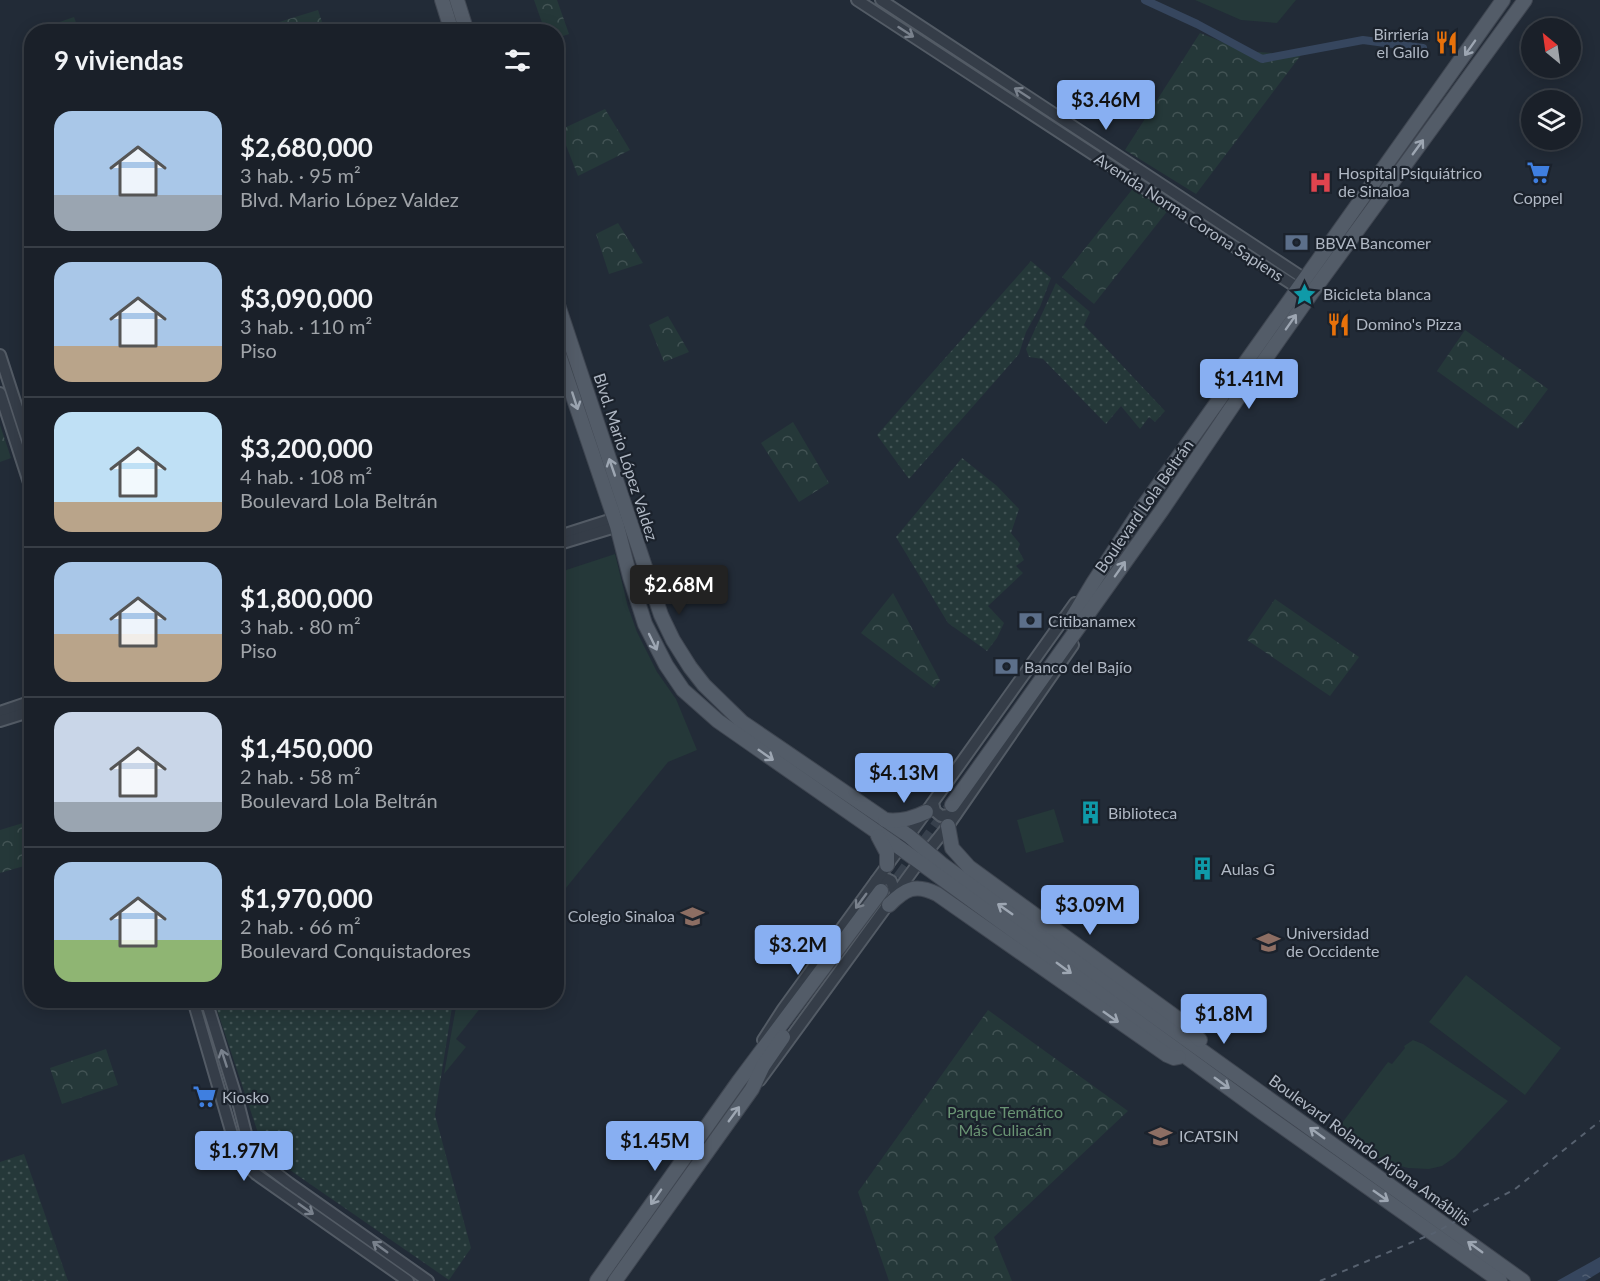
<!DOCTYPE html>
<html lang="es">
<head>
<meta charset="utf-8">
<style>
	:root { --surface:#1a2029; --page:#272d35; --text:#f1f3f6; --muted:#9fa3a8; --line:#383e46; --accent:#88aff2 }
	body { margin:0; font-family:Lato,sans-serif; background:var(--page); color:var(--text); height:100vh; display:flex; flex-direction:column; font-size:22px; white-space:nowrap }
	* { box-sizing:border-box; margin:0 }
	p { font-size:20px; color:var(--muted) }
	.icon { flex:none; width:33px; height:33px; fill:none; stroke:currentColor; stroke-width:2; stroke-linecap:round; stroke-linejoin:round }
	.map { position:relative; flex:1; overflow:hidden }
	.drawer { position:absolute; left:24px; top:24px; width:540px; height:984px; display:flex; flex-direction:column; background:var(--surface); border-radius:24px; box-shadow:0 3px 15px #0003,0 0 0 2px var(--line) }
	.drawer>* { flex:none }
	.needle { width:39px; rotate:331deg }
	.controls { position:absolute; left:1521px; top:18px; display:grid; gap:12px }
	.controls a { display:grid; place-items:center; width:60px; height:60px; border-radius:50%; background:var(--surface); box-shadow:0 3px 15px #0003,0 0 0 2px var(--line); font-size:30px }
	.price { position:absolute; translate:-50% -51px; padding:0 14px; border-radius:6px; background:var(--accent); color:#111; font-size:20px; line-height:39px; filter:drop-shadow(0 2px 3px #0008) }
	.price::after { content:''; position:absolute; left:50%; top:36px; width:18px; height:14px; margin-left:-9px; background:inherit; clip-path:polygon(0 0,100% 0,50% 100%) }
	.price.on { background:#222; color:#fff }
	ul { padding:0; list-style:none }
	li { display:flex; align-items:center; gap:18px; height:150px; padding:0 30px }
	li+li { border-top:2px solid var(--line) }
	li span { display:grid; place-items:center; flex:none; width:168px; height:120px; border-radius:18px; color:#555 }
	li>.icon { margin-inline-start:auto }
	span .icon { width:72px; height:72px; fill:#fffc; stroke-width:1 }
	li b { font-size:26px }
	h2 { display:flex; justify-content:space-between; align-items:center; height:72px; padding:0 30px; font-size:26px }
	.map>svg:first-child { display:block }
	.grass { fill:url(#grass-dots) }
	.park { fill:url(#park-crowns) }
	.pitch { fill:#253839 }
	.water { fill:url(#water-ripples) }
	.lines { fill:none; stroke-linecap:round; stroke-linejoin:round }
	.canal { stroke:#36465e; stroke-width:8 }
	.major-tunnel { stroke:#37404c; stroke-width:14; stroke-dasharray:14 7; stroke-linecap:butt }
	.minor-casing { stroke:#535b65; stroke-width:14 }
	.major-casing { stroke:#3f4651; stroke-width:16 }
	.minor { stroke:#353d48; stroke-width:10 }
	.major { stroke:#535c68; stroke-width:14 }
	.rail { stroke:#57616f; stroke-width:2; stroke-dasharray:6 6; stroke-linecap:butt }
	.oneway { stroke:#79818c }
	.oneway2 { stroke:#9da6b2 }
	.labels { text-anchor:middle; stroke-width:4.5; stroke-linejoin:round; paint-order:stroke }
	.poi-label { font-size:16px; fill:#b0b8c4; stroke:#1b222c; text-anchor:start }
	.street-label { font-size:16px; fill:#b0b8c4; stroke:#1b222c }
	.park-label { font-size:16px; fill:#699373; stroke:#1b222c }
</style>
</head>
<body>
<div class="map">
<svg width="1600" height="1281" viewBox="0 0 1600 1281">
	<defs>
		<pattern id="grass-dots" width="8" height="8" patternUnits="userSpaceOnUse" patternTransform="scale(1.5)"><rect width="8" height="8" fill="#253839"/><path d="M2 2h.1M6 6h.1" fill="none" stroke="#425354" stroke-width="1.8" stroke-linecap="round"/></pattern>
		<pattern id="park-crowns" width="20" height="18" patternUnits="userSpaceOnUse" patternTransform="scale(1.5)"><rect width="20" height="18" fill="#253839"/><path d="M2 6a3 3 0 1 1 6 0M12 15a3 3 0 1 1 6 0" fill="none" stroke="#425354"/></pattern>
		<pattern id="water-ripples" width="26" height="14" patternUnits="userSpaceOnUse" patternTransform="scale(1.5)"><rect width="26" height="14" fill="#36465e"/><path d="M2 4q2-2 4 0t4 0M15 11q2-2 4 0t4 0" fill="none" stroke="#515f73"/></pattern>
	</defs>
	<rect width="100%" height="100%" fill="#222b37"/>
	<g class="grass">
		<polygon points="1031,261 1051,278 1040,307 1026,332 1019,354 909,479 877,435"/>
		<polygon points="1056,283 1090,312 1084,325 1165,411 1155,422 1149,417 1140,429 1121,406 1106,424 1043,359 1029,357 1026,349"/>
		<polygon points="962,458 997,486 1019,509 1011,533 1020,544 1018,549 1024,560 1016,566 1023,573 988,606 1004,623 997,638 987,651 948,623 896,537"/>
		<polygon points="214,1001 453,1001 435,1115 471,1248 449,1280 271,1157 261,1142"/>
		<polygon points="24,1154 68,1281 0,1281 0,1162"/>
	</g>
	<g class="park">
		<polygon points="534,0 557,0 569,34 557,38 556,32 545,31"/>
		<polygon points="318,10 325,31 250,31"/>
		<polygon points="74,17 79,31 56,31 54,24"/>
		<polygon points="1200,33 1245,51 1301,55 1196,194 1125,150"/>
		<polygon points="605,109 630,150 578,176 560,130"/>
		<polygon points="1135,186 1169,209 1094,304 1062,277"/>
		<polygon points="618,223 643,263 609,274 596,234"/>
		<polygon points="668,316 689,352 664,362 649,325"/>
		<polygon points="1465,330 1548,389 1518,429 1437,371"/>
		<polygon points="793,422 829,483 799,502 761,443"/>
		<polygon points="0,425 11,458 0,462"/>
		<polygon points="893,593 940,680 934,688 861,633"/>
		<polygon points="1275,599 1359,657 1330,696 1247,640"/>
		<polygon points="23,823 31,849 31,864 0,873 0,830"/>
		<polygon points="988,1010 1128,1111 994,1237 1012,1281 889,1281 858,1192"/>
		<polygon points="106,1049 118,1085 62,1104 50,1068"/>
	</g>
	<g class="pitch">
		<polygon points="1195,0 1296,0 1277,23 1241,20"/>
		<polygon points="615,554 628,607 637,632 657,672 676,699 697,750 668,762 557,899 557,573"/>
		<polygon points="1054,809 1064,842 1026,853 1017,820"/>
		<polygon points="1466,975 1561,1048 1525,1095 1429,1022"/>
		<polygon points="457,1001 485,1002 456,1039 466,1047 444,1074"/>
		<polygon points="1413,1040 1423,1044 1508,1101 1455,1157 1442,1166 1429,1169 1408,1168 1385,1162 1336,1131 1388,1062 1392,1064 1405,1048 1404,1046"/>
	</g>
	<polygon class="water" points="1600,1257 1600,1272 1585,1281 1557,1281"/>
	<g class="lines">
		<polyline class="canal" points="1145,0 1197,24 1262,59 1363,40 1423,48"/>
		<polyline class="major-tunnel" points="887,896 951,807"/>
		<defs>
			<g id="minor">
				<polyline points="857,0 1304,292"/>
				<polyline points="881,0 1311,283"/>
				<polyline points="0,355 32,454"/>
				<polyline points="0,393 32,492"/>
				<polyline points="556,537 622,516"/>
				<polyline points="556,545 622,525"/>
				<polyline points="0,712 32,701"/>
				<polyline points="0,721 32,711"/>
				<polyline points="933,803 935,811 941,816 956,814"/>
				<polyline points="876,881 887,879 891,881 896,895"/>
				<polyline points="193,1000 236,1148 241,1159 256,1174 408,1281"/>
				<polyline points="206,1000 239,1106 250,1149 255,1157 289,1183 428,1281"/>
				<polyline points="763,1040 783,1009 926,812 1075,603"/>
				<polyline points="760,1080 919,862 948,826 1073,645"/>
			</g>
			<g id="major">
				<polyline points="442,0 452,32"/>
				<polyline points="457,0 467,32"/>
				<path d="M 556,299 L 661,615 L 673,640 L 690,667 L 704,685 L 742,722 L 909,836 L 943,865 C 1137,1003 1329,1143 1523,1281"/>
				<polyline points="556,346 617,526 630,577 645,624 666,665 683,690 718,721 900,848 1263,1113 1500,1281"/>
				<polyline points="1069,623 1093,583 1140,511 1503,0"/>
				<polyline points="952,805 1162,510 1240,395 1316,287 1525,0"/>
				<path d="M 885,820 C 900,822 912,819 926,812"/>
				<polyline points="948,826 952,848 969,867 1181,1021 1200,1040"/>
				<polyline points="878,836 887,853 887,865"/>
				<path d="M 889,905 C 905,889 915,883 937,894 L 1167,1055 L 1174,1058 L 1179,1057"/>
				<polyline points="597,1281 739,1081 881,891"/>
				<polyline points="615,1281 752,1089 763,1066 783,1037"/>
			</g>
		</defs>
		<use href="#minor" class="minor-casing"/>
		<use href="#major" class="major-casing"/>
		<use href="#minor" class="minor"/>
		<use href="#major" class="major"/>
		<polyline class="rail" points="1320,1281 1434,1233 1515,1189 1600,1121"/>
	</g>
	<defs><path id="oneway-shaft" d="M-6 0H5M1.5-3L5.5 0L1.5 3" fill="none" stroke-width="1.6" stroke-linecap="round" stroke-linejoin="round" transform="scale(1.5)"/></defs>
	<g class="oneway">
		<use href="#oneway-shaft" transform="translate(906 32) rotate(33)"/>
		<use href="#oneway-shaft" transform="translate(1022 93) rotate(-147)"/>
		<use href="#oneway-shaft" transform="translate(861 901) rotate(126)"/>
		<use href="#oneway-shaft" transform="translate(224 1058) rotate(-108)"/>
		<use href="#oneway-shaft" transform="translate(306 1209) rotate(35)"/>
		<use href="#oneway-shaft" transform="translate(380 1247) rotate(-144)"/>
	</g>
	<g class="oneway2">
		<use href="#oneway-shaft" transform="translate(1470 48) rotate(125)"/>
		<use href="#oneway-shaft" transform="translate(1418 147) rotate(-54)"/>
		<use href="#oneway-shaft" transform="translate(1291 322) rotate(-55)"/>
		<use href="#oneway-shaft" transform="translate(575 401) rotate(72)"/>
		<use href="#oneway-shaft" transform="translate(612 467) rotate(-109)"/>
		<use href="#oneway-shaft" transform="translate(1120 569) rotate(-55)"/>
		<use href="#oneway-shaft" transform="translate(653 642) rotate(64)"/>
		<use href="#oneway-shaft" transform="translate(766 755) rotate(35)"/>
		<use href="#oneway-shaft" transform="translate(1005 909) rotate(-145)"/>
		<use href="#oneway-shaft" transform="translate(1064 968) rotate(36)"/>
		<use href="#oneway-shaft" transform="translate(1111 1017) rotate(35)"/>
		<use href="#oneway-shaft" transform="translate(1222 1083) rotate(36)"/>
		<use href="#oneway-shaft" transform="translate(734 1114) rotate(-54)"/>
		<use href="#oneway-shaft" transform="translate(1317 1133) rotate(-144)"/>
		<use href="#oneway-shaft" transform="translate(1381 1196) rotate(35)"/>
		<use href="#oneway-shaft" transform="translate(656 1197) rotate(125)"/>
		<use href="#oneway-shaft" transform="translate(1475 1247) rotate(-144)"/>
	</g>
	<defs>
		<symbol id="restaurant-bare" viewBox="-9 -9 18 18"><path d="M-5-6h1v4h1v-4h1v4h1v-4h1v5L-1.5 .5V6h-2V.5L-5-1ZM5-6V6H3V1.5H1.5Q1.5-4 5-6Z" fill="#e8710a" stroke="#1b222c" stroke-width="2.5" paint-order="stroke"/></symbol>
		<symbol id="supermarket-bare" viewBox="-9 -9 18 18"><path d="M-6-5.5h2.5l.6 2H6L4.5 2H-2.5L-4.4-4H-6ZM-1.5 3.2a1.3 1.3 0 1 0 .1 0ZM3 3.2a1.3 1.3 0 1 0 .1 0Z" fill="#3f7fe0" stroke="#1b222c" stroke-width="2.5" paint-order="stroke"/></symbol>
		<symbol id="hospital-bare" viewBox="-9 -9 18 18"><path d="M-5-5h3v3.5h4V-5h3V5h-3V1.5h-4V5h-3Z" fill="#e0444e" stroke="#1b222c" stroke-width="2.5" paint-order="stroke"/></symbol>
		<symbol id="bank-bare" viewBox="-9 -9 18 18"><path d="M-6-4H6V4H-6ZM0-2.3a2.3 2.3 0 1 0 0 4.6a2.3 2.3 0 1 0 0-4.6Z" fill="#5c6f8a" stroke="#1b222c" stroke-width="2.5" paint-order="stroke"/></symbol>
		<symbol id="sight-bare" viewBox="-9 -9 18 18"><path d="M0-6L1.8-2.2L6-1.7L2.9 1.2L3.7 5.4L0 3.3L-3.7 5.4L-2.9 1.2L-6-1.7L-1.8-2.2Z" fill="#0f9aa8" stroke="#1b222c" stroke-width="2.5" paint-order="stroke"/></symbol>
		<symbol id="building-bare" viewBox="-9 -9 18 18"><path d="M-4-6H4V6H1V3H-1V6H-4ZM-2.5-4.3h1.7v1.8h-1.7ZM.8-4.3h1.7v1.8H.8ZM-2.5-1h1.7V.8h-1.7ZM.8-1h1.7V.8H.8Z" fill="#0f9aa8" stroke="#1b222c" stroke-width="2.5" paint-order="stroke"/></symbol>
		<symbol id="school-bare" viewBox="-9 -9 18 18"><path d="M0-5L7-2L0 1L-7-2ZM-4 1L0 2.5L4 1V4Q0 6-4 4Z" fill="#8d6e63" stroke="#1b222c" stroke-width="2.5" paint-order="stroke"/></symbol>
		<symbol id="university-bare" viewBox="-9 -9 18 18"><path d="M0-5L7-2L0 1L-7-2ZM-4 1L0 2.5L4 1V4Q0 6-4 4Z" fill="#8d6e63" stroke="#1b222c" stroke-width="2.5" paint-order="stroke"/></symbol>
	</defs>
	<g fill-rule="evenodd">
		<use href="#restaurant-bare" x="1430" y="26" width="33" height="33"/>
		<use href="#supermarket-bare" x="1522" y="156" width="33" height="33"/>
		<use href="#hospital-bare" x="1304" y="166" width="33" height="33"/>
		<use href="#bank-bare" x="1280" y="226" width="33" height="33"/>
		<use href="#sight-bare" x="1288" y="278" width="33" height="33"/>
		<use href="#restaurant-bare" x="1322" y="308" width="33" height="33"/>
		<use href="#bank-bare" x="1014" y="604" width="33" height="33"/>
		<use href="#bank-bare" x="990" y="650" width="33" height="33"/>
		<use href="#building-bare" x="1074" y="796" width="33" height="33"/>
		<use href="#building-bare" x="1186" y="852" width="33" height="33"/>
		<use href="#school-bare" x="676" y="900" width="33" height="33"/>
		<use href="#university-bare" x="1252" y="926" width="33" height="33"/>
		<use href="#supermarket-bare" x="188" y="1080" width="33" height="33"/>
		<use href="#school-bare" x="1144" y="1120" width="33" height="33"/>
	</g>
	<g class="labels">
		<g class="poi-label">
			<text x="1429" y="40" text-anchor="end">Birriería<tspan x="1429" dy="18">el Gallo</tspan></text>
			<text x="1338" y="179">Hospital Psiquiátrico<tspan x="1338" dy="18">de Sinaloa</tspan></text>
			<text x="1538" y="204" text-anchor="middle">Coppel</text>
			<text x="1315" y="249">BBVA Bancomer</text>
			<text x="1323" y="300">Bicicleta blanca</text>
			<text x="1356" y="330">Domino's Pizza</text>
			<text x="1048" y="627">Citibanamex</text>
			<text x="1024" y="673">Banco del Bajío</text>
			<text x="1108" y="819">Biblioteca</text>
			<text x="1221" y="875">Aulas G</text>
			<text x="675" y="922" text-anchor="end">Colegio Sinaloa</text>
			<text x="1286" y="939">Universidad<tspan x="1286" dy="18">de Occidente</tspan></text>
			<text x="222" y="1103">Kiosko</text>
			<text x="1179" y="1142">ICATSIN</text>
		</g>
		<g class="street-label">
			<text transform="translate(1189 217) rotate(33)" y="6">Avenida Norma Corona Sapiens</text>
			<text transform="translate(626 457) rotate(72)" y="6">Blvd. Mario López Valdez</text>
			<text transform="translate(1144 506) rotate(-55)" y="6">Boulevard Lola Beltrán</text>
			<text transform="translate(1370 1150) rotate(36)" y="6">Boulevard Rolando Arjona Amábilis</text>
		</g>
		<g class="park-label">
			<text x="1005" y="1118">Parque Temático<tspan x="1005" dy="18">Más Culiacán</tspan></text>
		</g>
	</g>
</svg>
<div class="controls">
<a><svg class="needle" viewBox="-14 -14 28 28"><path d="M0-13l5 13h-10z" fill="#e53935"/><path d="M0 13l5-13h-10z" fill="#9fa3a8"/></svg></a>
<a><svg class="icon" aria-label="layers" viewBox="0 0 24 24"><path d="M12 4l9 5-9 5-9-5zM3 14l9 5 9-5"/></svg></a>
</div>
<b class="price" style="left:1106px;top:131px">$3.46M</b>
<b class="price" style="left:1249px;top:410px">$1.41M</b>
<b class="price on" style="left:679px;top:616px">$2.68M</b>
<b class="price" style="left:904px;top:804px">$4.13M</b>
<b class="price" style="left:1090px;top:936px">$3.09M</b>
<b class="price" style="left:798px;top:976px">$3.2M</b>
<b class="price" style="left:1224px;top:1045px">$1.8M</b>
<b class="price" style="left:655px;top:1172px">$1.45M</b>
<b class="price" style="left:244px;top:1182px">$1.97M</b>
<section class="drawer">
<h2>9 viviendas<svg class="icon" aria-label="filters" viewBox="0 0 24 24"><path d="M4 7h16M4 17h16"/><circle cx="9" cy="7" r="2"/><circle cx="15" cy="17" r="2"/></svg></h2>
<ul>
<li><span style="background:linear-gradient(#a9c7e8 70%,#9aa5b1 0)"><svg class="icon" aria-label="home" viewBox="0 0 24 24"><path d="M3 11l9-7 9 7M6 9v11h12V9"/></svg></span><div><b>$2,680,000</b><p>3 hab. · 95 m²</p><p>Blvd. Mario López Valdez</p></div></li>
<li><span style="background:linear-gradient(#a9c7e8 70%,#b9a48a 0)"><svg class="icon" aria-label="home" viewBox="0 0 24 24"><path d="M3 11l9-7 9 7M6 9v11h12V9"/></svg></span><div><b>$3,090,000</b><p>3 hab. · 110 m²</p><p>Piso</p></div></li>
<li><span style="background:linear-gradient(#bfe0f5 75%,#b9a48a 0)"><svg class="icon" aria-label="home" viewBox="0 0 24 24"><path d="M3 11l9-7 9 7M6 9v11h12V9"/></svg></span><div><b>$3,200,000</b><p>4 hab. · 108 m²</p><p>Boulevard Lola Beltrán</p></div></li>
<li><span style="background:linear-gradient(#a9c7e8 60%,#b9a48a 0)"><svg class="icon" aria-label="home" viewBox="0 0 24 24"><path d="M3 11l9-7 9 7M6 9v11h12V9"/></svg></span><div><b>$1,800,000</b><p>3 hab. · 80 m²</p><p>Piso</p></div></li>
<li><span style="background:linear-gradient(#c9d6e8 75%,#9aa5b1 0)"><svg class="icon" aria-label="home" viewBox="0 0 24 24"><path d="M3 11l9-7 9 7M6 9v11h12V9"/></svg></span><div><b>$1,450,000</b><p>2 hab. · 58 m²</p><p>Boulevard Lola Beltrán</p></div></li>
<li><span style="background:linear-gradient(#a9c7e8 65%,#8fb573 0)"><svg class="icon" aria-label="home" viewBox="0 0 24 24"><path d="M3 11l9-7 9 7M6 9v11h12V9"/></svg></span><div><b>$1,970,000</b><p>2 hab. · 66 m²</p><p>Boulevard Conquistadores</p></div></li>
</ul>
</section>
</div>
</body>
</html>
